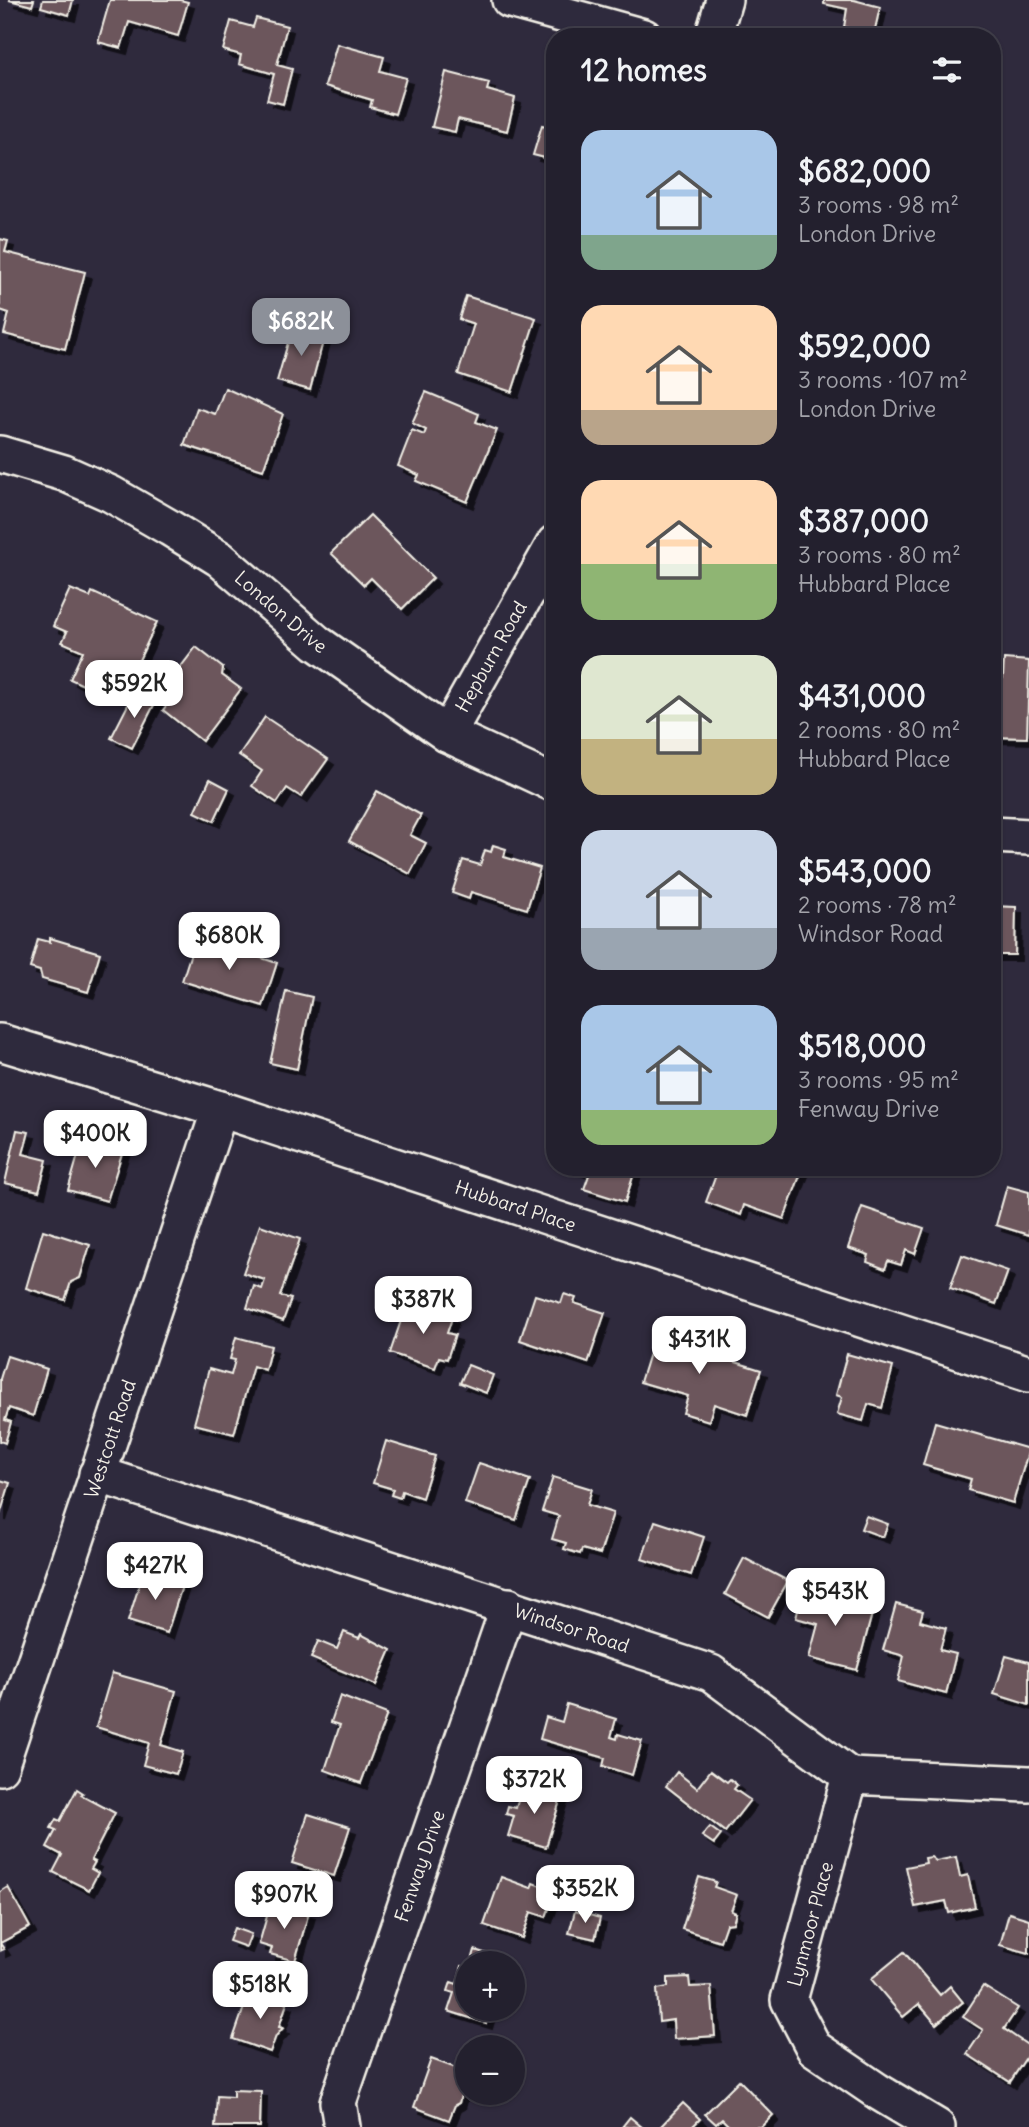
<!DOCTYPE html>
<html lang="en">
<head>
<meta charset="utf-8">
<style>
	:root { --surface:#23202e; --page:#2f2d3a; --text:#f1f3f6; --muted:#a3a3aa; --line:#403e4a; --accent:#8c9099 }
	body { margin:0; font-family:Delius,sans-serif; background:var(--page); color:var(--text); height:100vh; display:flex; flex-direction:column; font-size:26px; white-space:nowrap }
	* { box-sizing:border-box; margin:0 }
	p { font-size:23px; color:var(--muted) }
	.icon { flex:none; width:38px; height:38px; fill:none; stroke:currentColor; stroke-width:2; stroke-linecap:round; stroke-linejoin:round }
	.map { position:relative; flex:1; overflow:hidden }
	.drawer { position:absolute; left:546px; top:28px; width:455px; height:1148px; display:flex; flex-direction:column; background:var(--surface); border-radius:28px; box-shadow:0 2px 5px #0004,0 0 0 2px var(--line) }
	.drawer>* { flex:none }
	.controls { position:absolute; left:455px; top:1951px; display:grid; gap:14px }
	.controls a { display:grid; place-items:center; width:70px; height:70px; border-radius:50%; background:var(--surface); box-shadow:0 2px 5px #0004,0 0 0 2px var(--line); font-size:35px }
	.price { position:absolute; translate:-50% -60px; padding:0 16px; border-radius:14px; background:#fff; color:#222; font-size:23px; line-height:46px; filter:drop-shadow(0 2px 4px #0008) }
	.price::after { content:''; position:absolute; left:50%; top:42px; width:21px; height:16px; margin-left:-10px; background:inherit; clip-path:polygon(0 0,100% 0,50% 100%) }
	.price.selected { background:var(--accent); color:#fff }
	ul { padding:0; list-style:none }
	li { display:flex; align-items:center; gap:21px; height:175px; padding:0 35px }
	li span { display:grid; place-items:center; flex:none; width:196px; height:140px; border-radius:21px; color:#555 }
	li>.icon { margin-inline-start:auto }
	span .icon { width:84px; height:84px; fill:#fffc; stroke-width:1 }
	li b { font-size:30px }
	h2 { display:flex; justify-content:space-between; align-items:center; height:84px; padding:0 35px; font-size:30px }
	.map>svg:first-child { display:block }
	.building { fill:#6c565c; stroke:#f4f1e8; stroke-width:2; filter:url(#shadow) }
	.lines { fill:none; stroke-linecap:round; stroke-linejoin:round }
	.street-casing { stroke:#f4f1e8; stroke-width:40 }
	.street { stroke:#2f2a3d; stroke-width:35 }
	.labels { text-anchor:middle; stroke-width:7; stroke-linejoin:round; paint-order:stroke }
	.street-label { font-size:19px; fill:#f4f1e8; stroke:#2f2a3d }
</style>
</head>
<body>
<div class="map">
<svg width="1029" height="2127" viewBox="0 0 1029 2127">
	<defs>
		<filter id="shadow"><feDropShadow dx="6" dy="6" stdDeviation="0" flood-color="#0009"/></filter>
	</defs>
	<rect width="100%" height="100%" fill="#2f2a3d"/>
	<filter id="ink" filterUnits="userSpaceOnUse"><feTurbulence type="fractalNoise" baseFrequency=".0143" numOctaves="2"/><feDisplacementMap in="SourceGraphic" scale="14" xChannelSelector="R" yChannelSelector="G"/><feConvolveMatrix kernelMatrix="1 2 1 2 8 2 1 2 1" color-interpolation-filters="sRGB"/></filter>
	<g filter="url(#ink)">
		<g class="building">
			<polygon points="9,0 34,0 32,6"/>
			<polygon points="43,0 73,0 69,15 41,7"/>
			<polygon points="110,0 180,0 188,2 178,36 129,22 121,48 98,42"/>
			<polygon points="824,0 854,0 880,7 874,34 844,27 847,9 824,4"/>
			<polygon points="256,18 287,26 277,65 292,69 283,104 267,100 274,74 239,64 241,55 223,50 231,21 253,27"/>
			<polygon points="822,32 841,37 821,37"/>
			<polygon points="337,44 384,57 380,71 406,78 395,114 370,107 372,100 325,86"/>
			<polygon points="446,72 489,83 487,90 515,98 507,131 458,119 455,132 432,127"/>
			<polygon points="542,125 555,128 555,147 549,159 533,155"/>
			<polygon points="0,239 8,241 5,252 85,272 65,349 4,334 9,313 0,310"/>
			<polygon points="466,296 536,318 512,392 458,374 474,324 459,319"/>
			<polygon points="293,325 325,334 310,390 277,381"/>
			<polygon points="225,388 283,414 263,470 184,445 197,408 215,414"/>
			<polygon points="426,392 479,414 476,422 497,430 467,502 416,481 419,475 398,466 412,430 424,435 426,430 412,423"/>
			<polygon points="370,515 433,578 402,609 371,578 364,585 331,553"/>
			<polygon points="70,589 90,597 92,592 157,622 132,675 114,666 101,693 70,679 83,651 62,642 67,632 53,626"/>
			<polygon points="196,647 223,668 222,675 241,689 202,741 163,710 170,701 160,694"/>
			<polygon points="1004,659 1029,661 1027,738 992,737 992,677 1003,678"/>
			<polygon points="135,691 156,701 132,748 111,738"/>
			<polygon points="265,717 328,759 301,797 287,788 277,803 252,786 262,771 239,755"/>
			<polygon points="210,779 229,789 214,821 195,812"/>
			<polygon points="377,791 421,815 410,835 426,843 410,874 349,841"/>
			<polygon points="493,845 506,849 504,857 540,868 527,909 471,892 469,899 452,893 463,860 480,865 485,850 491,852"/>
			<polygon points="992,906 1016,907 1015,955 992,955"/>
			<polygon points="196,937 277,963 263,1006 182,981"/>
			<polygon points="50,938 100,953 88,992 42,979 40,971 30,968 38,939 50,942"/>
			<polygon points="286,991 312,997 297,1069 270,1063"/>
			<polygon points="17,1130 29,1132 23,1154 47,1160 39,1191 5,1183"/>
			<polygon points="83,1138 123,1150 107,1201 68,1190"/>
			<polygon points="570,1167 636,1167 625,1202 584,1189 589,1175"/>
			<polygon points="719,1167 793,1167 802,1170 784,1219 744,1205 741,1215 706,1202"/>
			<polygon points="1007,1186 1029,1192 1029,1235 996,1225"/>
			<polygon points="862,1207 924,1228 915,1254 906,1250 901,1265 888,1261 885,1269 867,1262 869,1255 848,1248"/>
			<polygon points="260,1225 300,1239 280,1296 291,1299 283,1321 247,1308 254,1286 262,1289 265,1280 243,1273"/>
			<polygon points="43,1230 90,1245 80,1278 71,1282 65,1300 26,1288"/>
			<polygon points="962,1255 1008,1271 996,1304 950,1288"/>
			<polygon points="564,1294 576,1298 574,1303 605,1313 588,1363 520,1340 535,1295 561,1303"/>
			<polygon points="407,1303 452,1318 447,1333 455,1335 447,1359 439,1357 435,1368 390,1353"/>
			<polygon points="657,1328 697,1341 694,1349 761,1370 747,1415 714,1404 709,1421 683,1413 688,1396 640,1382"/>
			<polygon points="236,1337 271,1346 265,1370 253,1366 234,1434 194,1424 209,1369 231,1375 235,1360 230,1359"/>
			<polygon points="847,1354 893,1367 882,1408 868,1404 863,1421 837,1414 842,1397 836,1395"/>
			<polygon points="7,1356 47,1369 33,1416 9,1408 5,1420 11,1422 5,1443 0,1441 0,1379"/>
			<polygon points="468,1365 493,1375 486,1393 460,1383"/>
			<polygon points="935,1422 1029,1449 1013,1503 968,1490 971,1479 923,1465"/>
			<polygon points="386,1441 435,1456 422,1498 402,1491 400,1498 391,1495 393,1489 373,1483"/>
			<polygon points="479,1463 530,1480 516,1520 465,1503"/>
			<polygon points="553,1477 592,1489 587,1505 613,1513 600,1554 582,1549 580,1554 564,1549 566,1543 552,1539 559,1516 542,1511"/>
			<polygon points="0,1480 10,1483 0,1515"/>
			<polygon points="866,1516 888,1524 883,1537 861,1529"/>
			<polygon points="655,1521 704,1537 691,1575 642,1559"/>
			<polygon points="744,1558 788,1581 768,1617 725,1594"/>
			<polygon points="144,1570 183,1583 167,1633 128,1621"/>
			<polygon points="805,1584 827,1590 824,1598 873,1610 857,1670 809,1658 818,1624 796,1618"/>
			<polygon points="896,1604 923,1611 920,1621 946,1628 940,1650 956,1654 946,1694 898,1681 904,1656 883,1650"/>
			<polygon points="344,1632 359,1638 361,1634 391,1650 376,1685 311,1658 318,1641 337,1649"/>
			<polygon points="1006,1656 1029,1662 1029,1705 994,1694"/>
			<polygon points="112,1673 176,1691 161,1745 183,1752 176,1774 143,1765 149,1743 96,1727"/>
			<polygon points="340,1696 387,1714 361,1783 325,1770 340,1725 331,1722"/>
			<polygon points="567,1704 616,1719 611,1737 617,1739 618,1734 642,1741 632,1775 603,1766 605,1758 540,1739 546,1717 562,1722"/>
			<polygon points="711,1770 727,1782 730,1779 737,1785 734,1789 750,1800 725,1832 666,1786 677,1772 697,1788"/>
			<polygon points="522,1786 561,1797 546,1847 508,1836 514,1816 506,1814 508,1806 516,1808"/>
			<polygon points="77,1789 83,1793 81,1795 115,1813 91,1860 95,1862 91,1869 98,1873 89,1890 53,1872 62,1855 47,1847 56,1830 51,1828 56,1819 60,1821"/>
			<polygon points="308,1814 350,1827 334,1876 292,1863"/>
			<polygon points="710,1827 721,1835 714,1844 702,1836"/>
			<polygon points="931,1857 936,1861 956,1857 960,1877 968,1875 975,1907 949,1913 946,1901 915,1907 906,1867 926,1863 925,1858"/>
			<polygon points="501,1877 531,1888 533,1883 555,1891 546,1917 531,1912 522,1938 484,1925"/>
			<polygon points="699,1877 716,1882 714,1887 737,1895 731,1911 736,1913 733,1923 726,1924 720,1941 682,1929"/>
			<polygon points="8,1887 30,1927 0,1943 4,1949 0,1951 0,1892"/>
			<polygon points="271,1902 309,1912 295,1961 270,1954 272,1948 259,1944"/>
			<polygon points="575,1911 600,1918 595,1939 569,1933"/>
			<polygon points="1009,1913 1029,1919 1029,1953 1000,1945"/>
			<polygon points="234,1928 251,1934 246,1947 229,1941"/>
			<polygon points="475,1950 506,1960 504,1964 471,1964"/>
			<polygon points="904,1952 940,1995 950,1986 963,2002 936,2024 919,2004 903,2017 871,1979"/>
			<polygon points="462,1966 467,1968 467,2009 490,2009 486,2023 448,2011 454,1993 448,1991 451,1982 457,1984"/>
			<polygon points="689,1977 690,1987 711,1986 715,2036 674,2039 673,2020 659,2022 657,1989 668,1987 668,1978"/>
			<polygon points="983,1986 1018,2008 1004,2029 1029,2046 1029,2053 1010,2082 967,2054 983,2030 963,2017"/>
			<polygon points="250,1990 287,2003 279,2027 283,2028 276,2036 270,2052 233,2039"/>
			<polygon points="431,2059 467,2072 459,2103 455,2105 449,2120 414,2107"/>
			<polygon points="739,2080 773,2115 761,2127 730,2127 722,2119 716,2124 705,2114"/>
			<polygon points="233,2090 261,2091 260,2127 215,2127 217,2096 233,2097"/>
			<polygon points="683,2103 700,2119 692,2127 660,2127"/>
			<polygon points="630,2117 642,2127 622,2127"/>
		</g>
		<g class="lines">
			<defs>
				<g id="street">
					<polyline points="510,0 644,37"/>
					<polyline points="713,37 724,0"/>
					<path id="s1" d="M 0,454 L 64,473 L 111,494 L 170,528 L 220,559 L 317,643 L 447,734 L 555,784"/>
					<path id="s2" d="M 447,734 L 555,543"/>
					<polyline points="992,835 1029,837"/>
					<path id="s3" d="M 0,1042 L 220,1109 L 1029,1374"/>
					<path id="s4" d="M 97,1474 L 711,1673 L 850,1776 L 1029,1784"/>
					<path id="s5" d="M 0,1767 L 220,1109"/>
					<polyline points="850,1776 789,2000 814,2048 877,2091 937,2127"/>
					<path id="s6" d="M 342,2127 L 338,2102 L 509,1606"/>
				</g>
			</defs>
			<use href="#street" class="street-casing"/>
			<use href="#street" class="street"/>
		</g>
	</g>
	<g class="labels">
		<g class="street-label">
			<text dy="7" stroke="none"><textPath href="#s1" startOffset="326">London Drive</textPath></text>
			<text dy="7" stroke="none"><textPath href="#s2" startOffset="89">Hepburn Road</textPath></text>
			<text dy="7" stroke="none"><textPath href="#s3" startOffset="541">Hubbard Place</textPath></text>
			<text dy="7" stroke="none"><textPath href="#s5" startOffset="346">Westcott Road</textPath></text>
			<text dy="7" stroke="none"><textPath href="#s4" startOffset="499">Windsor Road</textPath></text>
			<text dy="7" stroke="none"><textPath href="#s6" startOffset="275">Fenway Drive</textPath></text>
			<text transform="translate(810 1924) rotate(-75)" y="7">Lynmoor Place</text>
		</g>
	</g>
</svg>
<div class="controls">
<a>+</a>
<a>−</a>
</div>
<b class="price selected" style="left:301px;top:358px">$682K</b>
<b class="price" style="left:134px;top:720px">$592K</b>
<b class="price" style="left:229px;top:972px">$680K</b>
<b class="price" style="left:95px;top:1170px">$400K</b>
<b class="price" style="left:423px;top:1336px">$387K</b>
<b class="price" style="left:699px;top:1376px">$431K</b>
<b class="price" style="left:155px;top:1602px">$427K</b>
<b class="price" style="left:835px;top:1628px">$543K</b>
<b class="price" style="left:534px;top:1816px">$372K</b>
<b class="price" style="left:585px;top:1925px">$352K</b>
<b class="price" style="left:284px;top:1931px">$907K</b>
<b class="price" style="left:260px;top:2021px">$518K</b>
<section class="drawer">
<h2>12 homes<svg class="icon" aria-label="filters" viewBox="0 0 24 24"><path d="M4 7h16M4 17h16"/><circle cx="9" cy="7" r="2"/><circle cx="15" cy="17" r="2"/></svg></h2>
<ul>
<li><span style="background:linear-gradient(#a9c7e8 75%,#7fa58c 0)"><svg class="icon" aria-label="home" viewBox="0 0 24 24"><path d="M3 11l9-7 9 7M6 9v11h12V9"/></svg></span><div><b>$682,000</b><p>3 rooms · 98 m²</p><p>London Drive</p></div></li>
<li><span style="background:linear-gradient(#ffd9b3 75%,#b9a48a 0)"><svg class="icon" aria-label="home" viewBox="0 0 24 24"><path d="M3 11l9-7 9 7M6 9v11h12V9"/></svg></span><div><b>$592,000</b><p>3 rooms · 107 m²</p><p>London Drive</p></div></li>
<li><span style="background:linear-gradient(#ffd9b3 60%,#8fb573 0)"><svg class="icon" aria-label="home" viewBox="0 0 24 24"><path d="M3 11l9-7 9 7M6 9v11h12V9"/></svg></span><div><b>$387,000</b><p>3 rooms · 80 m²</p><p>Hubbard Place</p></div></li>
<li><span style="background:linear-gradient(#dfe7d0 60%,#c2b280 0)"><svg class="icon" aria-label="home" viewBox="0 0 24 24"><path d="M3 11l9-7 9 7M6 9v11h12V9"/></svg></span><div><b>$431,000</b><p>2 rooms · 80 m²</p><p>Hubbard Place</p></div></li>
<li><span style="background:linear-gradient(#c9d6e8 70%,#9aa5b1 0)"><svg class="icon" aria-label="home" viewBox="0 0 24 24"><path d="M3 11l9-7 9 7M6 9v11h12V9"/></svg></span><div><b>$543,000</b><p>2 rooms · 78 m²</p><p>Windsor Road</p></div></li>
<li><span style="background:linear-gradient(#a9c7e8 75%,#8fb573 0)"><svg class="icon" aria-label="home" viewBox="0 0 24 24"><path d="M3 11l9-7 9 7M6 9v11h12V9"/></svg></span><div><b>$518,000</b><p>3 rooms · 95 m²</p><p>Fenway Drive</p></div></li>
</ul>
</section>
</div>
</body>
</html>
